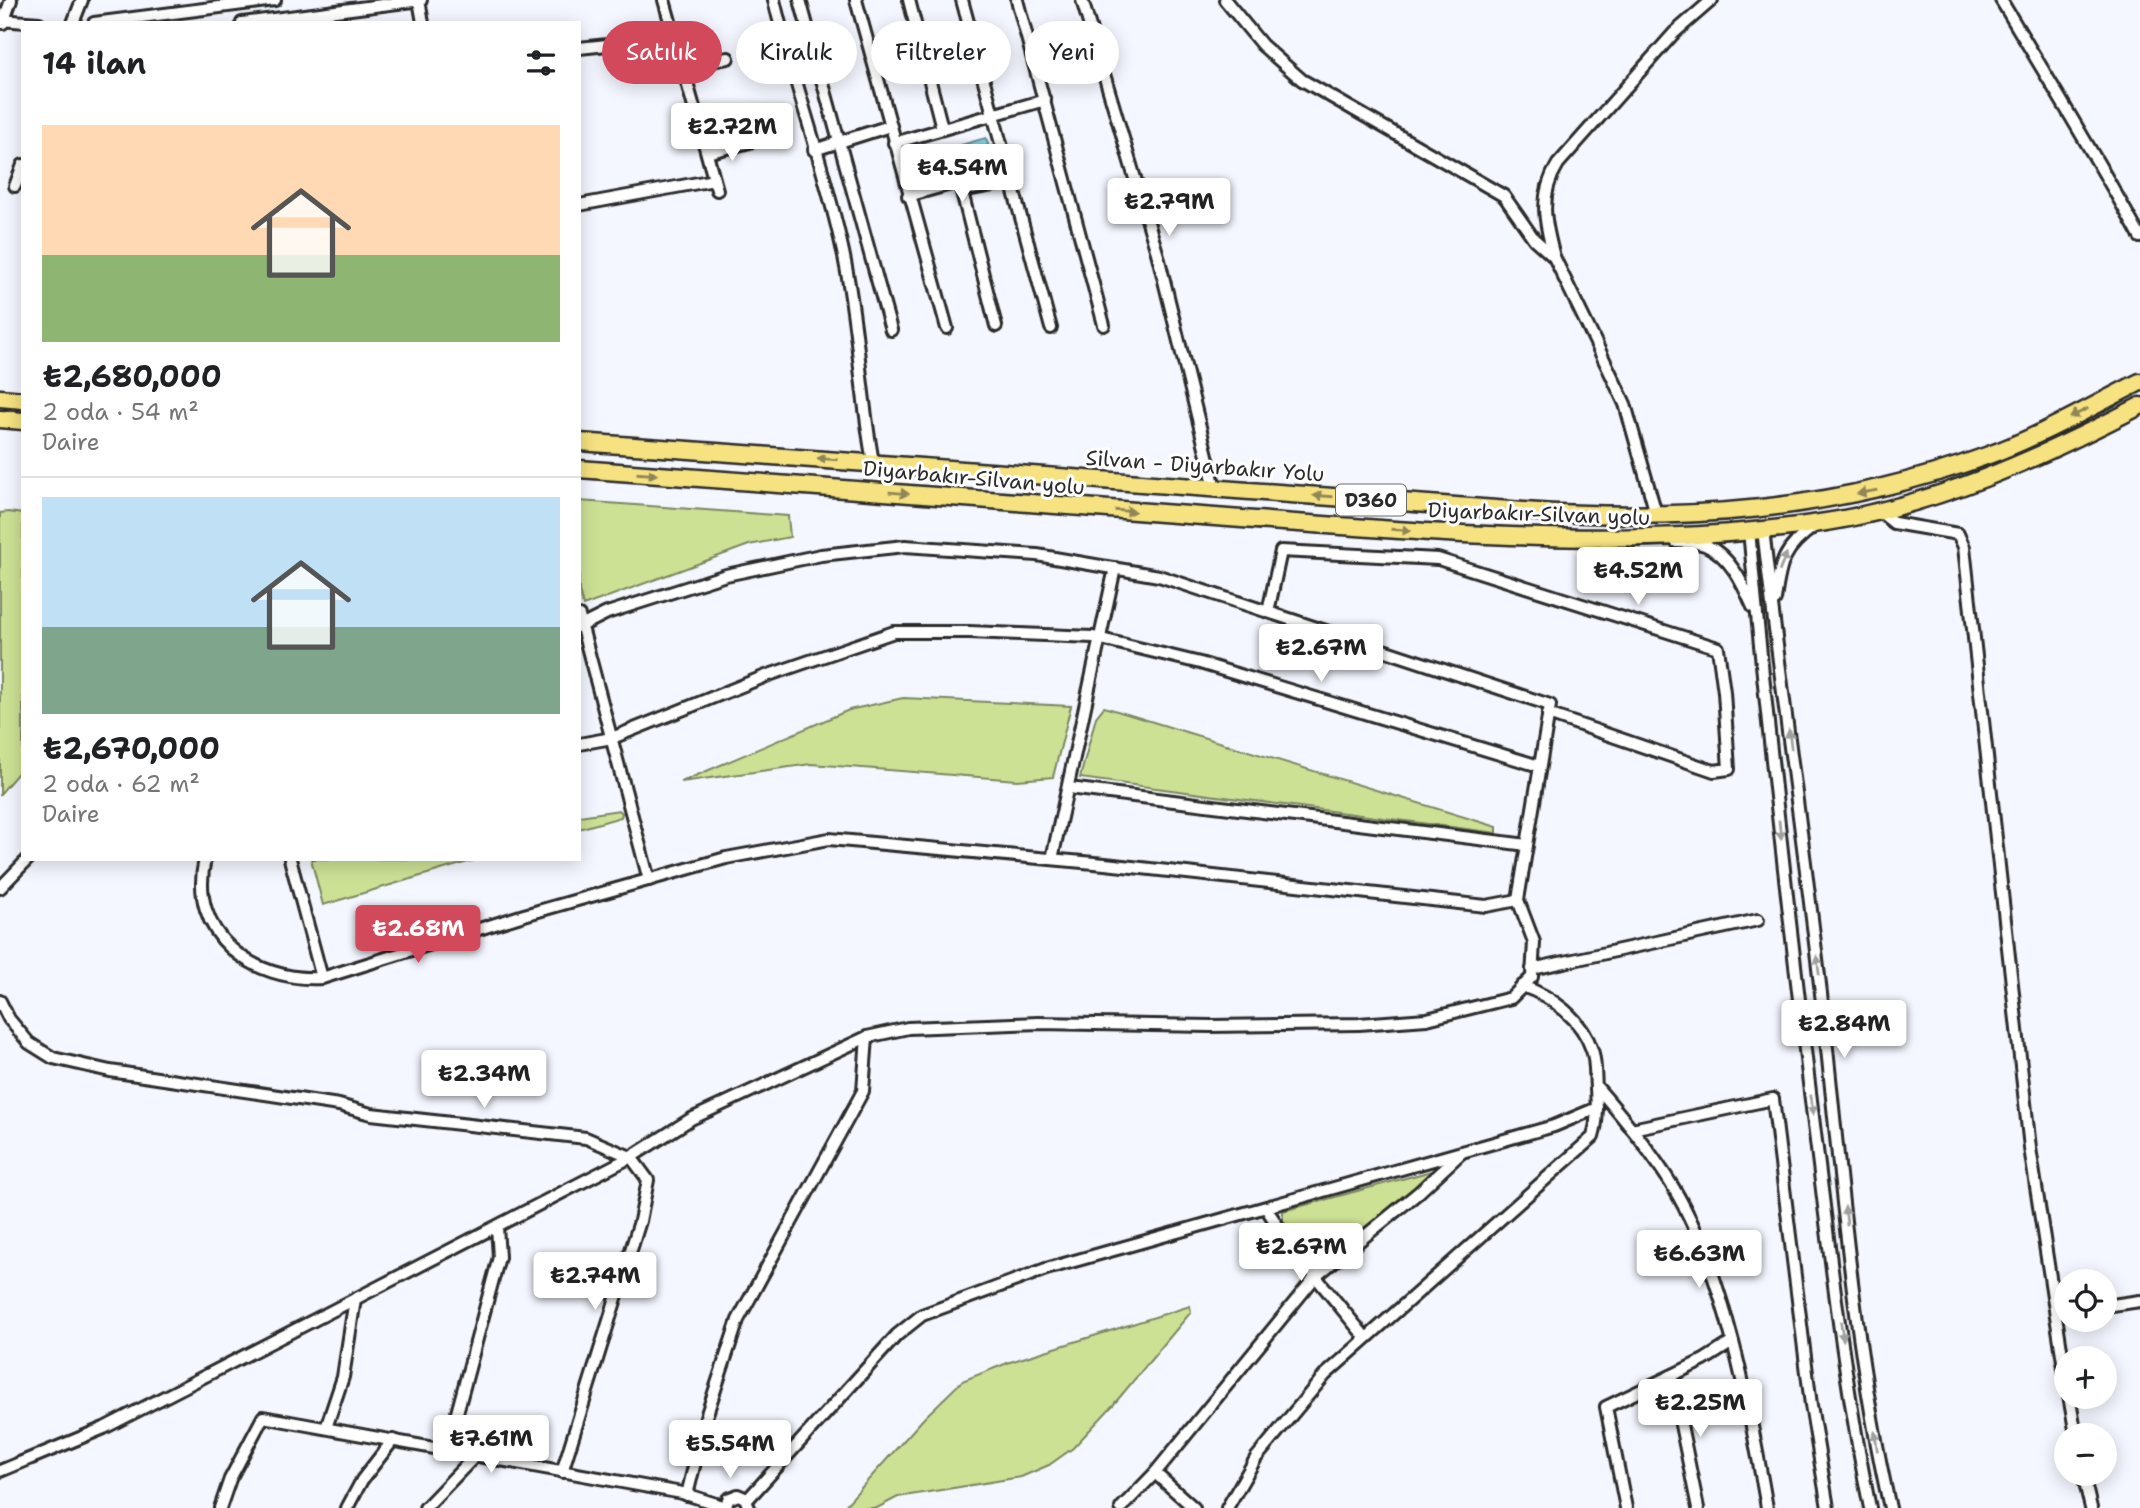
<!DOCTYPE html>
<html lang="tr">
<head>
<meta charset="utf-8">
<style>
	:root { --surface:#fff; --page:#f6f6f6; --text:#202124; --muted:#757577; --line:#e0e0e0; --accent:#d1495b }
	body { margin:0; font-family:"Shantell Sans",sans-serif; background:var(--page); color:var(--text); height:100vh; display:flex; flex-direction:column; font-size:26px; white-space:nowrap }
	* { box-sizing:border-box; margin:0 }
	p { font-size:23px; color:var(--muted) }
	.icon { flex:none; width:38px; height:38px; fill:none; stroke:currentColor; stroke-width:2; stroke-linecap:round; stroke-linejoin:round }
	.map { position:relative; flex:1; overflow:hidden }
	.panel { position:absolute; left:21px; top:21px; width:560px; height:840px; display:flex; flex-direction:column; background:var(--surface); border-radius:0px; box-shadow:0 4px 18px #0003 }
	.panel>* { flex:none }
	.guide { position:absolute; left:602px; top:21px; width:665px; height:63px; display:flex; gap:14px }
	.fabs { position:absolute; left:2054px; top:1269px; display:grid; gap:14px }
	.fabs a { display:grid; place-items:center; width:63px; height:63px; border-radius:50%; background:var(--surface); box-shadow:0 4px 18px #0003; font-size:35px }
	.price { position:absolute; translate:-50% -60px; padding:0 16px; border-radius:7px; background:#fff; color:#222; font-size:23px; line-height:46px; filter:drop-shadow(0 2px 4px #0008) }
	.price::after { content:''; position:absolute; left:50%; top:42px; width:21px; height:16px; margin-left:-10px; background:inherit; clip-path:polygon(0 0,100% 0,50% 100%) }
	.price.on { background:var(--accent); color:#fff }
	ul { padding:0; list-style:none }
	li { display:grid; align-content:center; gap:14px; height:371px; padding:0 21px }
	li+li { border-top:2px solid var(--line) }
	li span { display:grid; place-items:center; height:217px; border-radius:0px; color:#555 }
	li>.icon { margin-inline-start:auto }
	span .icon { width:126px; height:126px; fill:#fffc; stroke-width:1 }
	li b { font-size:30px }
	h2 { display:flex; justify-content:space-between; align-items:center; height:84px; padding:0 21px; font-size:30px }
	.pill { padding:0 24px; border-radius:32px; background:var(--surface); box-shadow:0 4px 18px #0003; font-size:24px; line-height:63px }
	.pill.on { background:var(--accent); color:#fff }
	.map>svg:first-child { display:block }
	.green { fill:#cde195; stroke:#7c8660; stroke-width:2 }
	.water { fill:#8bdae9; stroke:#65949d; stroke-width:2 }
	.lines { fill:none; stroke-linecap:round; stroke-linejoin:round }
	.minor-casing { stroke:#2b2b2b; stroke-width:16 }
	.highway-casing { stroke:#2b2b2b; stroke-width:21 }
	.minor { stroke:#fff; stroke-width:10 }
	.highway { stroke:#f6e281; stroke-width:16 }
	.oneway { fill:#908656 }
	.oneway2 { fill:#a0a0a0 }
	.labels { text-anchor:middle; stroke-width:6; stroke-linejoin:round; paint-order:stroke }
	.shield { fill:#fff; stroke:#6b6b6b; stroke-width:2 }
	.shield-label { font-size:19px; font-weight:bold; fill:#2b2b2b }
	.street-label { font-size:21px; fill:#2b2b2b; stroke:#fff }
</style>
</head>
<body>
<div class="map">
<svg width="2140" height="1508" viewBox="0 0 2140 1508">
	<rect width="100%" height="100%" fill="#f4f7ff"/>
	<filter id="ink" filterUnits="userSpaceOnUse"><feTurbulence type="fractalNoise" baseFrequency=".0143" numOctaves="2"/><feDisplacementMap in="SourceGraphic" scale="14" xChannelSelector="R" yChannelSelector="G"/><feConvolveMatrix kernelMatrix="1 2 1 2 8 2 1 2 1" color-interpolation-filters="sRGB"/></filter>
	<g filter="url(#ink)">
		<g class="green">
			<polygon points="579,501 788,516 790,537 749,545 583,606 579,591"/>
			<polygon points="8,512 23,514 23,767 0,794 0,513"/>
			<polygon points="903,698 1071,706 1053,777 1017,780 811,764 681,782 849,710"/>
			<polygon points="1104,707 1497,827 1497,833 1080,778 1096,717"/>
			<polygon points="619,810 622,813 621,817 579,829 579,816"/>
			<polygon points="311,859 478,859 323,905"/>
			<polygon points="1439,1169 1321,1262 1312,1260 1283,1224 1283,1211"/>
			<polygon points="1190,1306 1191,1312 1114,1404 1073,1448 1049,1465 1021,1477 898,1497 877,1508 843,1508 924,1418 962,1381 1010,1362"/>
		</g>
		<polygon class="water" points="986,138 993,161 961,171 954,147"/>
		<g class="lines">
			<defs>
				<g id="minor">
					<polyline points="419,0 423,23"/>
					<polyline points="664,0 717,190"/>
					<path d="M 774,0 C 794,84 825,168 843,252 C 858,321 860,392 873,462"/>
					<polyline points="800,0 891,330"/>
					<polyline points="856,0 947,328"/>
					<polyline points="909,0 942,128"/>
					<polyline points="962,0 1051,328"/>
					<polyline points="1017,0 1104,325"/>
					<polyline points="1082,0 1158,256 1215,488"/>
					<polyline points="1225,0 1262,45 1302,80 1504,196 1534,239 1554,257 1608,368 1625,404 1657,517"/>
					<path d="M 2001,0 C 2048,79 2096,156 2140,237"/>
					<polyline points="0,20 39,23"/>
					<polyline points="3,23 11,0"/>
					<polyline points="73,23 82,0"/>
					<polyline points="94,23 275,0"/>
					<polyline points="242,23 421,0"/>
					<polyline points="579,48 674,38"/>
					<polyline points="682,67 728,58"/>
					<polyline points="894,143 1045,100"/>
					<polyline points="814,150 890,126"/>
					<polyline points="707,153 750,142"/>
					<polyline points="15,186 23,165"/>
					<polyline points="961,188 996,326"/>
					<polyline points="908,196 954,183 972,189 1011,182"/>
					<polyline points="579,205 714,180"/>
					<path d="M 1554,257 C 1545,223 1538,196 1558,164 L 1674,33 L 1712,0"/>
					<polyline points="1879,511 1894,523 1958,534 1964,547 2030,1148 2067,1387"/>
					<path d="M 1763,529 C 1781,690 1805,850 1823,1011 C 1841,1176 1853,1345 1890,1508"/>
					<path d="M 1749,530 C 1767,729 1790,927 1814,1125 C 1830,1253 1844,1382 1870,1508"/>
					<path d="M 1676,542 C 1685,543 1696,542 1705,545 C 1730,555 1743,584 1753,607"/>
					<path d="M 1775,600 C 1780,563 1783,548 1815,526"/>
					<polyline points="1268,612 1281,551 1438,559 1718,648 1724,692 1729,769 1714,771 1548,714"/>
					<polyline points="579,616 649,880"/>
					<polyline points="579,744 612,738 766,676 894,632 969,632 1093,637 1200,663 1539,766"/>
					<polyline points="1069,788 1527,845"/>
					<path d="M 205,859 C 187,934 253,982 322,978 L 524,915 L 726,858 L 829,839 L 1105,864 L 1486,906 L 1518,900"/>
					<polyline points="290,859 322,978"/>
					<polyline points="1052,859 1115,568"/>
					<polyline points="0,888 28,859"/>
					<polyline points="1532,969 1758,920"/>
					<polyline points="0,1001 9,1019 29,1043 53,1058 110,1071 339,1105 371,1114 586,1138 631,1157 648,1180 640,1221 562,1472"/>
					<path d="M 1596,1086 C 1624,1118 1651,1151 1673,1187 C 1725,1273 1750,1409 1767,1508"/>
					<polyline points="1632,1129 1773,1099 1811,1405 1828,1508"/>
					<polyline points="1266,1208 1293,1249 1365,1337"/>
					<polyline points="2105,1306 2140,1301"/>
					<polyline points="1671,1376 1698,1508"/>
					<polyline points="2069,1396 2076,1435"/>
					<polyline points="326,1428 343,1377 355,1299 631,1157 691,1119 867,1037 908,1028 1038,1023 1210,1026 1359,1024 1427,1019 1511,998 1532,977 1534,942 1518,900 1550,705 1159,576 1037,555 905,546 821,555 726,575 607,613 579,627"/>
					<polyline points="447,1450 499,1257 497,1227"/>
					<polyline points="0,1471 104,1428 355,1299"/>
					<polyline points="1155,1473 1194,1508"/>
					<polyline points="2083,1474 2091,1508"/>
					<polyline points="687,1495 706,1417 738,1320 863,1091 867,1037"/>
					<polyline points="747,1500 897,1335 922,1315 1046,1269 1554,1126 1597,1108"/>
					<polyline points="220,1508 230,1479 263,1417 682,1493 726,1507"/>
					<polyline points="347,1508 362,1480 393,1440"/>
					<polyline points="425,1508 475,1456"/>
					<polyline points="726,1508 728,1499 738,1495 745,1498 749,1508"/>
					<polyline points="1121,1508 1155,1473 1316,1276 1418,1193 1462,1152"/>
					<path d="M 1227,1508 L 1256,1458 L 1325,1375 L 1593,1137 C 1598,1120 1597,1105 1596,1088 C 1595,1077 1596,1061 1592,1050 C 1582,1019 1552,996 1522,986"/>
					<polyline points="1626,1508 1606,1407 1704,1360 1731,1343"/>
				</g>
				<g id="highway">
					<polyline points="0,398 23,400"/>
					<polyline points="0,419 23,421"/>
					<path d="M 579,442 L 1524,511 C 1684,522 1835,511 1986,456 C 2039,437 2090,407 2140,382"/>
					<path d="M 579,469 C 805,486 1030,504 1255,520 C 1443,533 1632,551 1820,523 C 1934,506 2038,459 2140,406"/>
				</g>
			</defs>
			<use href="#minor" class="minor-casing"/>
			<use href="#highway" class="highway-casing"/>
			<use href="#minor" class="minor"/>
			<use href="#highway" class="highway"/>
		</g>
		<defs><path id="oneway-solid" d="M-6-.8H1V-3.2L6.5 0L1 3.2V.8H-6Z" transform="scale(1.75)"/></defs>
		<g class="oneway">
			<use href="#oneway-solid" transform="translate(2079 413) rotate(153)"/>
			<use href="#oneway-solid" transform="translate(827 459) rotate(-176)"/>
			<use href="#oneway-solid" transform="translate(647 474) rotate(4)"/>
			<use href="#oneway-solid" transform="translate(1867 492) rotate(170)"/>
			<use href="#oneway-solid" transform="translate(899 493) rotate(5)"/>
			<use href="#oneway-solid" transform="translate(1323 496) rotate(-176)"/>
			<use href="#oneway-solid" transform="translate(1125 511) rotate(4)"/>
			<use href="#oneway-solid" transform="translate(1401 530) rotate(4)"/>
		</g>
		<g class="oneway2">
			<use href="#oneway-solid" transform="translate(1783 562) rotate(-68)"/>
			<use href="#oneway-solid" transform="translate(1790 739) rotate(-97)"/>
			<use href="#oneway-solid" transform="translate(1780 830) rotate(84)"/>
			<use href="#oneway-solid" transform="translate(1818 965) rotate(-97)"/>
			<use href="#oneway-solid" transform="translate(1812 1105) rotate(83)"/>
			<use href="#oneway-solid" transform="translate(1846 1216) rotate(-96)"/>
			<use href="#oneway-solid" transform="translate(1842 1331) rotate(82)"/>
			<use href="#oneway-solid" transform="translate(1876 1441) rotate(-98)"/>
		</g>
	</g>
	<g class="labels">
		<rect class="shield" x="1336" y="484.5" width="70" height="31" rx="5"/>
		<g class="shield-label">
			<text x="1371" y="507">D360</text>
		</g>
		<g class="street-label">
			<text transform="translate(1205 466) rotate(4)" y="7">Silvan - Diyarbakır Yolu</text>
			<text transform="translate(974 478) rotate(5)" y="7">Diyarbakır-Silvan yolu</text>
			<text transform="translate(1539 514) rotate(2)" y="7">Diyarbakır-Silvan yolu</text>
		</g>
	</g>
</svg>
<div class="fabs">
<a><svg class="icon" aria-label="locate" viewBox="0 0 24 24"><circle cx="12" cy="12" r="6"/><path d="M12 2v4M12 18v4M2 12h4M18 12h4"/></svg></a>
<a>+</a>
<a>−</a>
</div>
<b class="price" style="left:732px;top:163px">₺2.72M</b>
<b class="price" style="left:962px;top:204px">₺4.54M</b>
<b class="price" style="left:1169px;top:238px">₺2.79M</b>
<b class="price" style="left:1638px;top:607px">₺4.52M</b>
<b class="price" style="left:1321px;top:684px">₺2.67M</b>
<b class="price on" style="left:418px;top:965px">₺2.68M</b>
<b class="price" style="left:1844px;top:1060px">₺2.84M</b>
<b class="price" style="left:484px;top:1110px">₺2.34M</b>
<b class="price" style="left:1301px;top:1283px">₺2.67M</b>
<b class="price" style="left:1699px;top:1290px">₺6.63M</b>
<b class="price" style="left:595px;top:1312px">₺2.74M</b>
<b class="price" style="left:1700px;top:1439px">₺2.25M</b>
<b class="price" style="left:491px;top:1475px">₺7.61M</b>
<b class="price" style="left:730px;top:1480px">₺5.54M</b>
<div class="guide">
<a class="pill on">Satılık</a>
<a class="pill">Kiralık</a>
<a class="pill">Filtreler</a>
<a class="pill">Yeni</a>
</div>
<section class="panel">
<h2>14 ilan<svg class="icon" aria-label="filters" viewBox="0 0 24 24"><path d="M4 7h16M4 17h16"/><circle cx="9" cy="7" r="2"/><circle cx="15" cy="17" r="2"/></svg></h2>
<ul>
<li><span style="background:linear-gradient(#ffd9b3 60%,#8fb573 0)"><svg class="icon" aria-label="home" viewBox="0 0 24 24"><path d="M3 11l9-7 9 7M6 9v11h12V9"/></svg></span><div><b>₺2,680,000</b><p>2 oda · 54 m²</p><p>Daire</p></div></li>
<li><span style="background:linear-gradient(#bfe0f5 60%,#7fa58c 0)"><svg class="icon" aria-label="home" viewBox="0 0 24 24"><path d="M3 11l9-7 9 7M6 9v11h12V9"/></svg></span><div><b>₺2,670,000</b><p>2 oda · 62 m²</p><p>Daire</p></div></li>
</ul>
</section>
</div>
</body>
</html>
